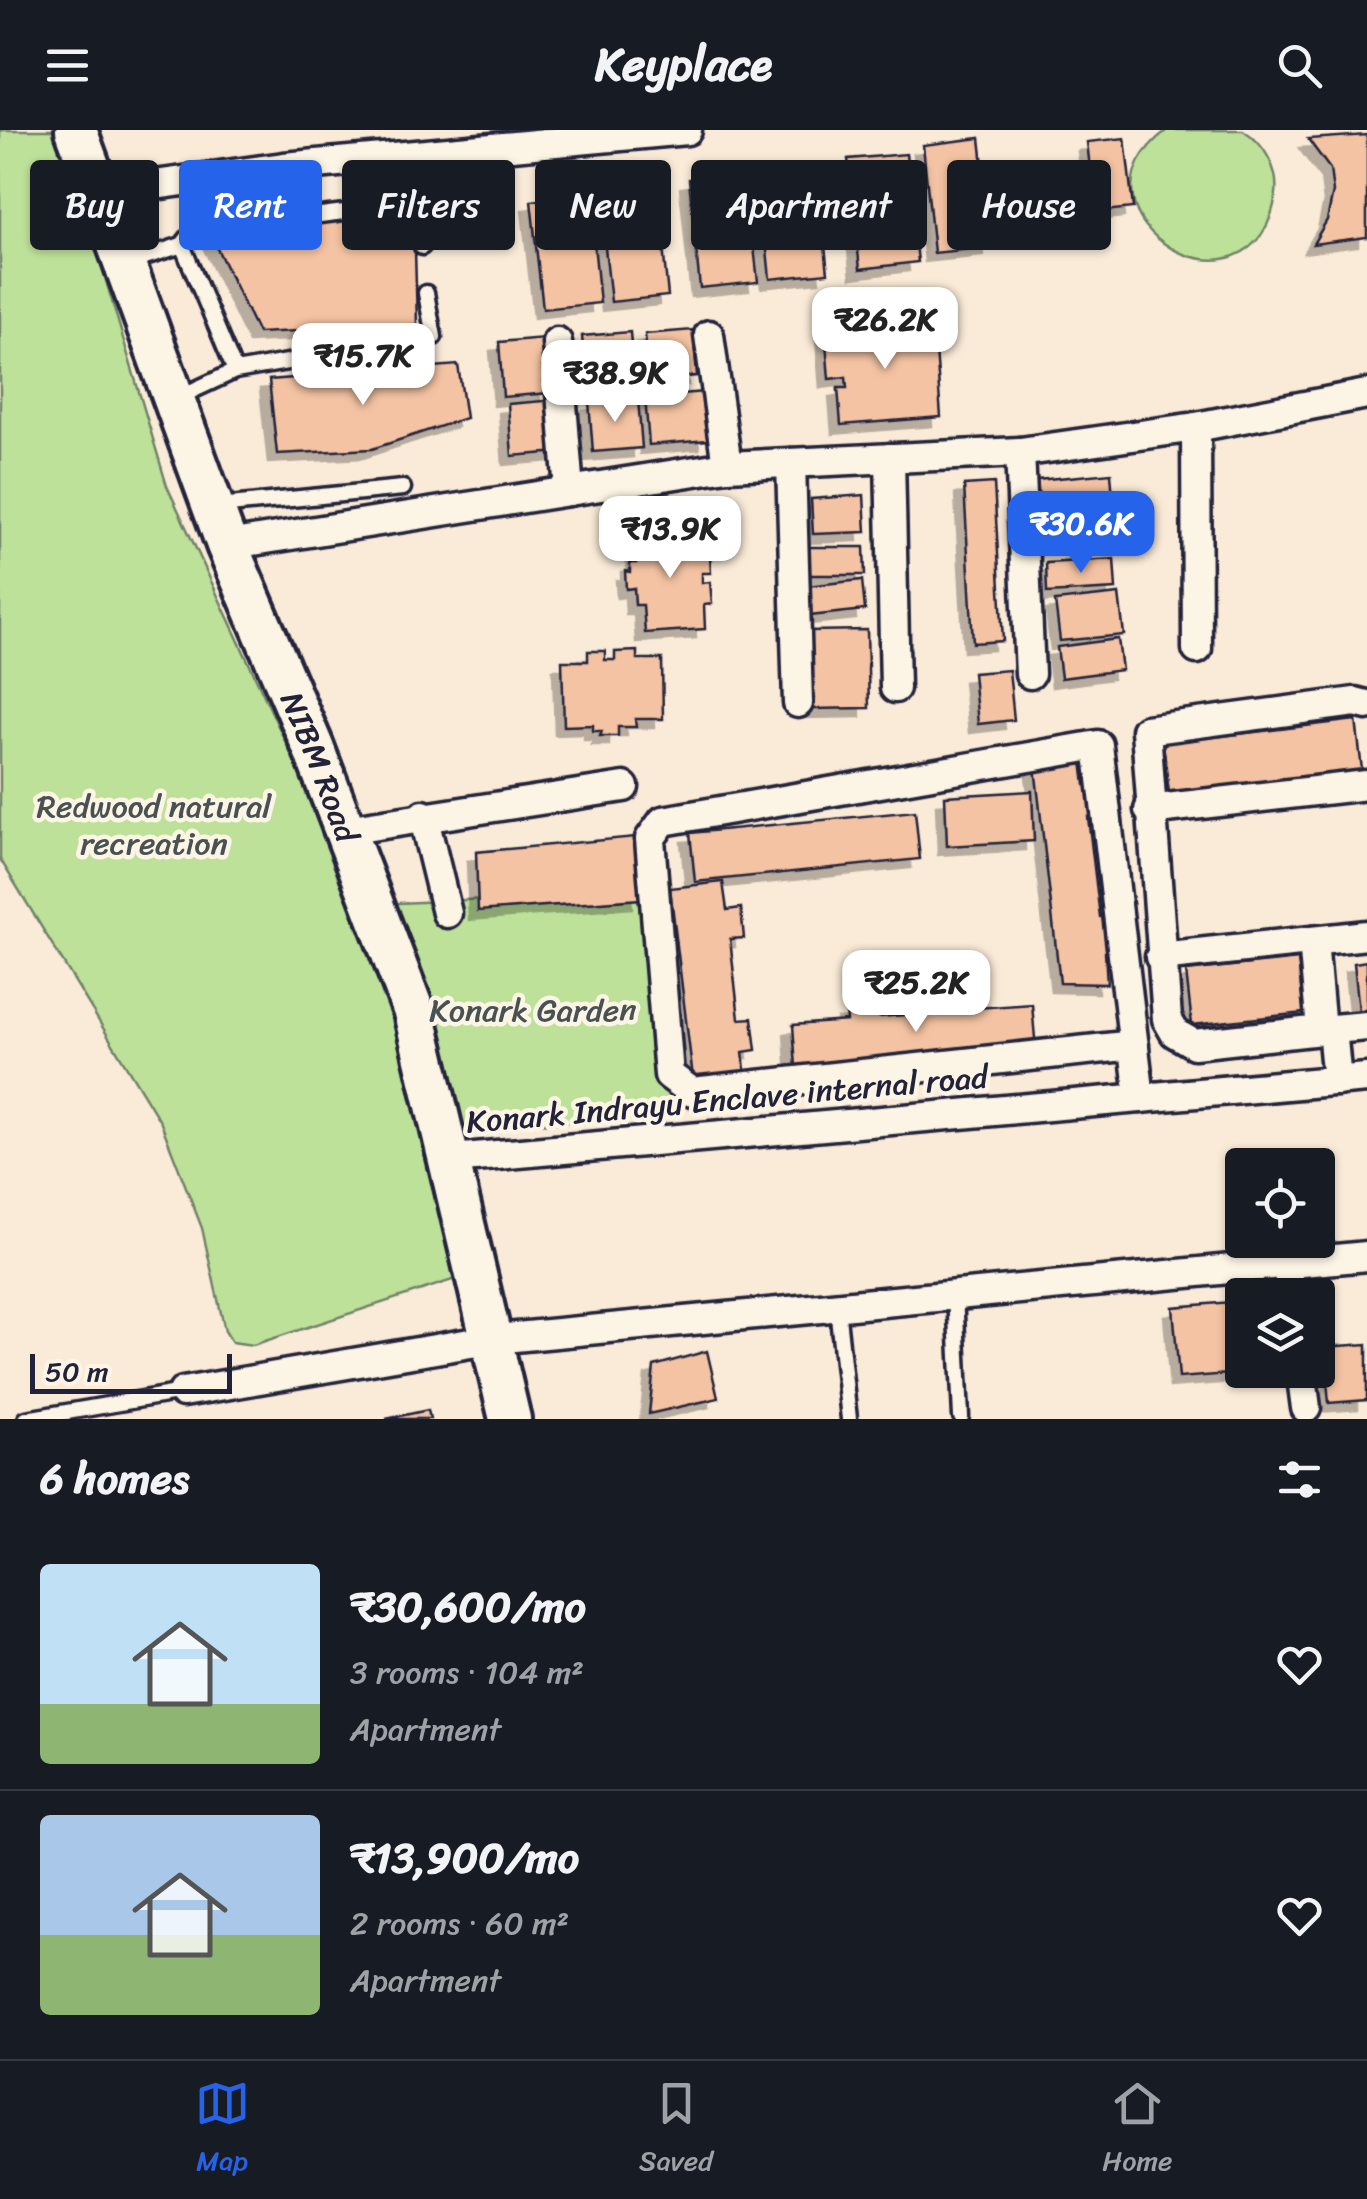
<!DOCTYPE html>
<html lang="en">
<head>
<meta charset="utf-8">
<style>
	:root { --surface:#171b24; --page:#20242c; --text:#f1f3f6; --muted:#9ea1a6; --line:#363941; --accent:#2563eb }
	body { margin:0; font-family:Sriracha,sans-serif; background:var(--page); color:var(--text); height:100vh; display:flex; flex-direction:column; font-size:38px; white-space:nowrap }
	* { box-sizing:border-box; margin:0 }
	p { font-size:32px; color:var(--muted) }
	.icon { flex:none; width:55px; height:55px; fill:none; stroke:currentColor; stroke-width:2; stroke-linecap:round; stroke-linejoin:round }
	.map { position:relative; height:1289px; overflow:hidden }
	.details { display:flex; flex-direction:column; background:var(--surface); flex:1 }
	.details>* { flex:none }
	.guide { position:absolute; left:30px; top:30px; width:1308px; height:90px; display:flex; gap:20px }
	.controls { position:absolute; left:1225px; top:1018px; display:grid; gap:20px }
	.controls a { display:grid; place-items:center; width:110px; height:110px; border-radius:10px; background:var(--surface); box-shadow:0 2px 8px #0004; font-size:50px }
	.scale { position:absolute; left:30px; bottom:25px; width:202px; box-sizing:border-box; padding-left:10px; border:5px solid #22223b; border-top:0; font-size:28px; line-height:35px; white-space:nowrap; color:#22223b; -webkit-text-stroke:8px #fcf5e5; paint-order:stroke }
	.price { position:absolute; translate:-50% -85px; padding:0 22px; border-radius:20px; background:#fff; color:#222; font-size:32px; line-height:65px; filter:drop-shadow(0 2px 5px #0008) }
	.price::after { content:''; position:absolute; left:50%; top:60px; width:30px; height:22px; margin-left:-15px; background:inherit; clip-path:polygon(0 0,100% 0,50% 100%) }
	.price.selected { background:var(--accent); color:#fff }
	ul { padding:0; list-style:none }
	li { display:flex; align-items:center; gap:30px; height:250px; padding:0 40px }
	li+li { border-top:2px solid var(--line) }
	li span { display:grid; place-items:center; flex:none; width:280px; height:200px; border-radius:10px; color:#555 }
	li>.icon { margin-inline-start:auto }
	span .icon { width:120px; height:120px; fill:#fffc; stroke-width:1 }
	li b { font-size:42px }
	h2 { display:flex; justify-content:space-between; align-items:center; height:120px; padding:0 40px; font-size:42px }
	.pill { padding:0 35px; border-radius:10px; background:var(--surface); box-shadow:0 2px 8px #0004; font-size:35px; line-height:90px }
	.pill.selected { background:var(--accent); color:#fff }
	header { display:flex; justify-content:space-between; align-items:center; height:130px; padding:0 40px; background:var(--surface); font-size:45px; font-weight:700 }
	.tab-bar { display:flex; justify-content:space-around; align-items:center; height:140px; border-top:2px solid var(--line); background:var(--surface); font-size:28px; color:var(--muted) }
	.tab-bar a { display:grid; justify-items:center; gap:5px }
	.tab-bar .selected { color:var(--accent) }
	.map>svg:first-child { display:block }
	.green { fill:#bee19a; stroke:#70826a; stroke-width:2.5 }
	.building { fill:#f4c3a3; stroke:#22223b; stroke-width:2.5; filter:url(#shadow) }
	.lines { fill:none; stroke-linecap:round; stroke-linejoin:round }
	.lane-casing { stroke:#22223b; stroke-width:21 }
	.street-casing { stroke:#22223b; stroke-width:35 }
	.secondary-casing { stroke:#22223b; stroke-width:48 }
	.lane { stroke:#fcf5e5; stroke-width:14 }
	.street { stroke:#fcf5e5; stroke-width:28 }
	.secondary { stroke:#fcf5e5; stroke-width:40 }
	.labels { text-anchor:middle; stroke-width:9; stroke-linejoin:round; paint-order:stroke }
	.street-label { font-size:32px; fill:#22223b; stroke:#fcf5e5 }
	.park-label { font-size:32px; fill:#495253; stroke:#fcf5e5 }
</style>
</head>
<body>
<header><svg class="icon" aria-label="menu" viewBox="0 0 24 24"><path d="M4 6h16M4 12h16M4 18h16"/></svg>Keyplace<svg class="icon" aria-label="search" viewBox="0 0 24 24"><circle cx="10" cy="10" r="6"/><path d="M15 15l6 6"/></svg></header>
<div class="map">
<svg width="1367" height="1289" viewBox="0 0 1367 1289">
	<defs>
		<filter id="shadow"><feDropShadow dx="-9" dy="9" stdDeviation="0" flood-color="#0004"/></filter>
	</defs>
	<rect width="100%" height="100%" fill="#faebd8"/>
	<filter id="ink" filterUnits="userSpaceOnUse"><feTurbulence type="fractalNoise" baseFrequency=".01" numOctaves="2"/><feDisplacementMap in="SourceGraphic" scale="20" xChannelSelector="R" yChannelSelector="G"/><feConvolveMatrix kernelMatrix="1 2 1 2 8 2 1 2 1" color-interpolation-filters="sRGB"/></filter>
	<g filter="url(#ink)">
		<g class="green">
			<polygon points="0,0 61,0 167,356 379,814 468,1145 253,1215 232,1212 225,1201 202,1098 161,993 0,729"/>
			<path d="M 1167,0 L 1243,0 C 1264,13 1279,39 1276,64 C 1256,205 1052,88 1167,0 Z"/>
			<polygon points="643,762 675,986 445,999 392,787 398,773"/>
		</g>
		<g class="building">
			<polygon points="1367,5 1367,107 1313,114 1327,90 1333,62 1330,39 1308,9"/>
			<polygon points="980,8 992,117 934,123 923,15"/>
			<polygon points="1125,8 1133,78 1095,82 1087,12"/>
			<polygon points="906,24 918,132 860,139 848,29"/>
			<polygon points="816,34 828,143 770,149 759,40"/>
			<polygon points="746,43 758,152 700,158 689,49"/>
			<polygon points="657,57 668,166 611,172 599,63"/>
			<polygon points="589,64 600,173 543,179 531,71"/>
			<polygon points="414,82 417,195 258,203 209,102"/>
			<polygon points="934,192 941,287 841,295 838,258 847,258 846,247 829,249 825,200"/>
			<polygon points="693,200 697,246 649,250 645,204"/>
			<polygon points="630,202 634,252 586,255 582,206"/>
			<polygon points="544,208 549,263 503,267 499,212"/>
			<polygon points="458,235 466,288 372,319 277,324 269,250"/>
			<polygon points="704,262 708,310 649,315 645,267"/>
			<polygon points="638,269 642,318 593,322 589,272"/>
			<polygon points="555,270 559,322 512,326 508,274"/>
			<polygon points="1111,343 1116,405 1043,412 1037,350"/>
			<polygon points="994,353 1003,511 973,513 964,355"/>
			<polygon points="864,365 866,402 813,404 811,369"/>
			<polygon points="699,401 700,426 710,426 711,443 702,443 702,453 710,452 712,474 704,475 705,499 645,503 643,475 635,475 634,458 626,459 625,441 630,442 630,433 636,433 634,404"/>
			<polygon points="807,417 864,417 865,445 808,445"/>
			<polygon points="1114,429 1116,459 1047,463 1046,433"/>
			<polygon points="862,450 865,480 809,486 806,456"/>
			<polygon points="1119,464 1124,505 1060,511 1055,471"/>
			<polygon points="867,500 869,578 810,579 807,501"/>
			<polygon points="1118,509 1122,540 1061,548 1057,517"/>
			<polygon points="588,521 605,521 605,530 615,530 615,522 637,521 637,529 662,529 663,589 635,589 636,597 618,597 618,606 600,606 602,601 593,601 593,595 564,596 562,531 588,531"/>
			<polygon points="1009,540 1014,590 978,594 973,543"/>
			<polygon points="1356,590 1362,640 1169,663 1163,613"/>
			<polygon points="1082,631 1085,655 1099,654 1102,685 1088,687 1100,787 1110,786 1115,820 1105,822 1107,854 1060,853 1035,637"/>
			<polygon points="1032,661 1034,711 947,716 945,666"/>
			<polygon points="915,681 920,729 695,752 690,703"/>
			<polygon points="635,707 641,769 478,781 476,722"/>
			<polygon points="723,752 727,780 741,778 744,808 730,809 739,889 752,888 756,920 743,922 746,949 694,956 670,758"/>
			<polygon points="1298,829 1304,883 1192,895 1186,841"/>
			<polygon points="1367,831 1367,880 1359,881 1354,833"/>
			<polygon points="961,872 962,879 1032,874 1036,920 796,937 793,895 847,891 846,880 879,878 879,887 930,883 929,875"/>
			<polygon points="1242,1171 1242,1240 1267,1241 1179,1248 1173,1177"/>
			<polygon points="1367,1214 1367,1270 1329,1273 1324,1217"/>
			<polygon points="707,1221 718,1268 649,1284 654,1236"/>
			<polygon points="428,1280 430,1289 386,1289"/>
		</g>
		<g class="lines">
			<defs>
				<g id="lane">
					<polyline points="182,115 235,241"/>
					<polyline points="129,132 182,115 193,101 416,73 422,117"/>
					<polyline points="179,267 235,241 434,207 426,163"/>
					<polyline points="219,376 403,358"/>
					<polyline points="955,1165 961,1287"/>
					<polyline points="837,1177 849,1289"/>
					<polyline points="26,1289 183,1262"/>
				</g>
				<g id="street">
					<polyline points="97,63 284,37 687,0"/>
					<polyline points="709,205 727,336"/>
					<polyline points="557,212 569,361"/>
					<polyline points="1196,297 1197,519"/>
					<polyline points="1020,322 1030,544"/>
					<polyline points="890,328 895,558"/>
					<polyline points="791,333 798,573"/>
					<polyline points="227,415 727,336 1020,322 1196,297 1367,264"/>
					<polyline points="1149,680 1367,655"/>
					<polyline points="423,685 447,783"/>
					<polyline points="345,700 624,657"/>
					<polyline points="1313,811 1321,900 1194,914 1175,903 1167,889 1146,600 1355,572 1367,575"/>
					<polyline points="1160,827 1367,805"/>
					<polyline points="1332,899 1337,951"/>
					<polyline points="1321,900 1367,896"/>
					<polyline points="1134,915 692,962 669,945 650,709 663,691 1098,615 1140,968"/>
					<polyline points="452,1029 1367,948"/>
					<polyline points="1287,1134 1291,1165"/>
					<polyline points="1301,1240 1306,1278"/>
					<polyline points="183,1262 494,1209 1367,1126"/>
				</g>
				<g id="secondary">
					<path id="s1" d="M 76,0 L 227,415 L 313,617 L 414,882 L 510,1289"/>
				</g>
			</defs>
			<use href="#lane" class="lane-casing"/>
			<use href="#street" class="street-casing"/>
			<use href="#secondary" class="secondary-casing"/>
			<use href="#lane" class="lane"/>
			<use href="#street" class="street"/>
			<use href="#secondary" class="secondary"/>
		</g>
	</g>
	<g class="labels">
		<g class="street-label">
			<text dy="11" stroke="none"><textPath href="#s1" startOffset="682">NIBM Road</textPath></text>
			<text transform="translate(727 969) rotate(-5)" y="11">Konark Indrayu Enclave internal road</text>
		</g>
		<g class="park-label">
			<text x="154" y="687">Redwood natural<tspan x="154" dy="37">recreation</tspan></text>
			<text x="533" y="891">Konark Garden</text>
		</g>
	</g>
</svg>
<div class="controls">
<a><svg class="icon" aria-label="locate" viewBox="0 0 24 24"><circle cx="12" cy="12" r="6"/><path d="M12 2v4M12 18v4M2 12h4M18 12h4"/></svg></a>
<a><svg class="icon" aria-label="layers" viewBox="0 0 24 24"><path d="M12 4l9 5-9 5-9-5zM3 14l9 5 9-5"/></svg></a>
</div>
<div class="scale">50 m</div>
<b class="price" style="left:885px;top:242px">₹26.2K</b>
<b class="price" style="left:363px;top:278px">₹15.7K</b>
<b class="price" style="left:615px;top:295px">₹38.9K</b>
<b class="price selected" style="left:1081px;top:446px">₹30.6K</b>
<b class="price" style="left:670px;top:451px">₹13.9K</b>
<b class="price" style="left:916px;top:905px">₹25.2K</b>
<div class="guide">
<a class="pill">Buy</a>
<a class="pill selected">Rent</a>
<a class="pill">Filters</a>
<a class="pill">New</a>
<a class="pill">Apartment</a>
<a class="pill">House</a>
</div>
</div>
<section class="details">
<h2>6 homes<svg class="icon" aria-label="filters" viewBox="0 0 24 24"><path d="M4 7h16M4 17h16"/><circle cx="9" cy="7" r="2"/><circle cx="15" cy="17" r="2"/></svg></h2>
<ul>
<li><span style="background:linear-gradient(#bfe0f5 70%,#8fb573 0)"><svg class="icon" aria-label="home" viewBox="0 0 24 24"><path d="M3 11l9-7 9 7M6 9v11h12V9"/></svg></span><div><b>₹30,600/mo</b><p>3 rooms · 104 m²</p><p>Apartment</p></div><svg class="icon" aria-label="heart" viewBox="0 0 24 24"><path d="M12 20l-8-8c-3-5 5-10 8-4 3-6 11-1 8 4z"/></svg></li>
<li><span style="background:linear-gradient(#a9c7e8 60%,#8fb573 0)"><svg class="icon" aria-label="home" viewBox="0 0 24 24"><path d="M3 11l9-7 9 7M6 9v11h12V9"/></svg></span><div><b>₹13,900/mo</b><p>2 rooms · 60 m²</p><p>Apartment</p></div><svg class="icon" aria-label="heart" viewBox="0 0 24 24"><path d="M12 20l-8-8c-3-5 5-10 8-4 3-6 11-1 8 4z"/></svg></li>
</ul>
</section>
<nav class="tab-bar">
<a class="selected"><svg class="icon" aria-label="map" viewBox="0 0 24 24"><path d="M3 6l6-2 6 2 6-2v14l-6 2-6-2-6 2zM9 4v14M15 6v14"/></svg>Map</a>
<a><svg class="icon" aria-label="saved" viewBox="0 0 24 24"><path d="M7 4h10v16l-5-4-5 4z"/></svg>Saved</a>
<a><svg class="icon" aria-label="home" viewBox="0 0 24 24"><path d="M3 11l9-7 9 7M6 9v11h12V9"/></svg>Home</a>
</nav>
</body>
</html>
